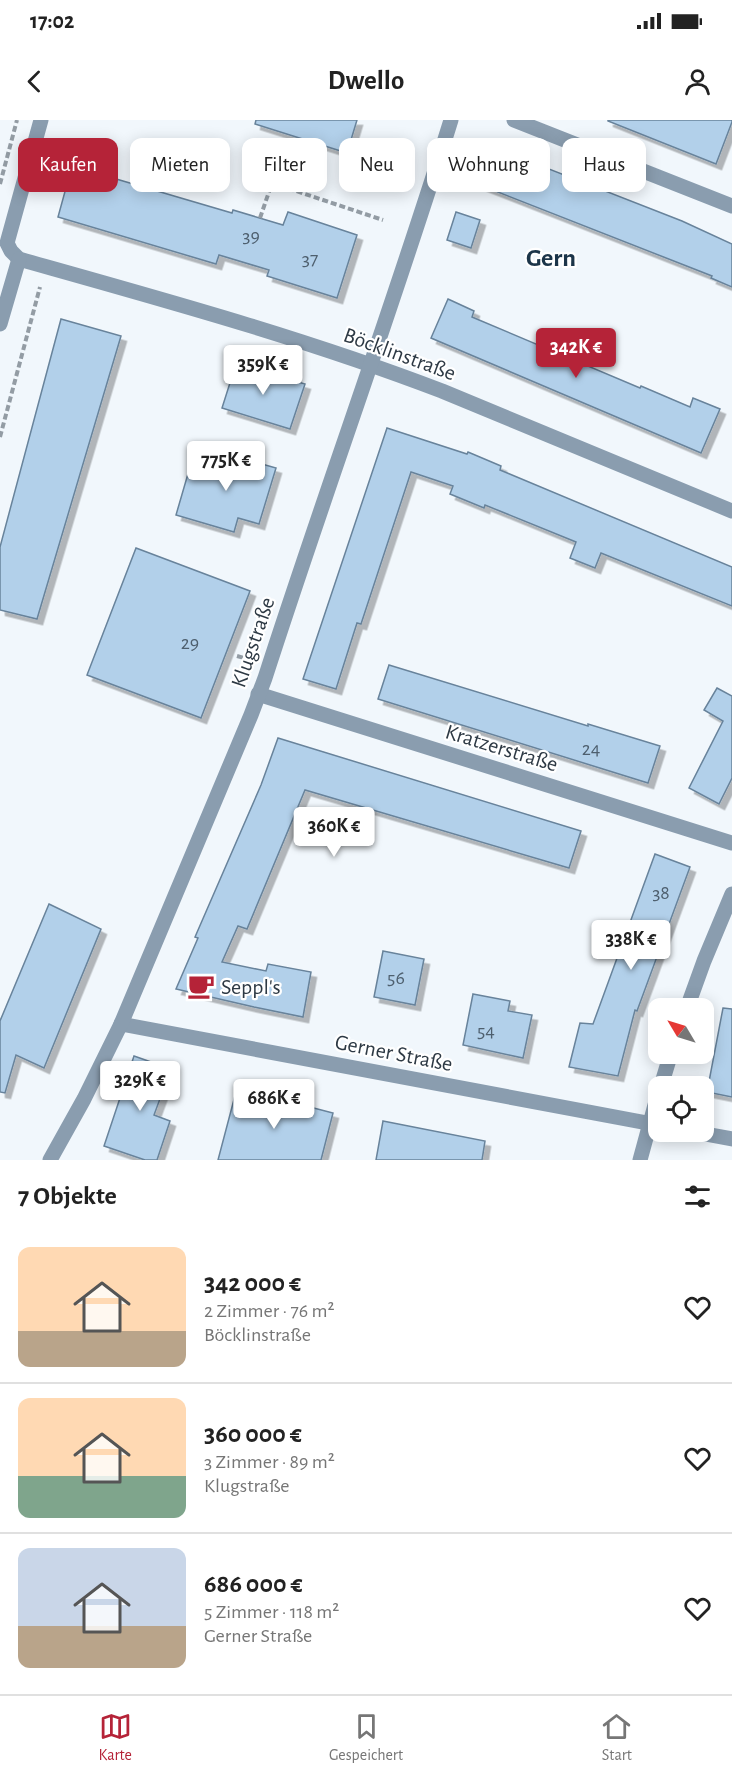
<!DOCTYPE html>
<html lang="de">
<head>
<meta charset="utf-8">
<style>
	:root { --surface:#fff; --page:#f2f2f2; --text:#222; --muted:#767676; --line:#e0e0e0; --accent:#b52338 }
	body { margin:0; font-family:"Alegreya Sans",sans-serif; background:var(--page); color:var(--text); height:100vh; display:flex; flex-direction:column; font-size:22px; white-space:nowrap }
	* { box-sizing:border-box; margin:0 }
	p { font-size:20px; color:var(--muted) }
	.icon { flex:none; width:33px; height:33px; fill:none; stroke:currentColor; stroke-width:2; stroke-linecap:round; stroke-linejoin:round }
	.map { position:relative; height:1040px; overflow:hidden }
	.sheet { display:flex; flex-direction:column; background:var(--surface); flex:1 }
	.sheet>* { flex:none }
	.banner { position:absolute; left:18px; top:18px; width:696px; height:54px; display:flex; gap:12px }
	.needle { width:39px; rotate:308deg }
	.fabs { position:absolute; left:648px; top:878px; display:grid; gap:12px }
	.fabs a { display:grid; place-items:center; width:66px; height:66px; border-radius:12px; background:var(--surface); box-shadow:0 3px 15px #0003; font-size:30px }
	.price { position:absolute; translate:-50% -51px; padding:0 14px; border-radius:6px; background:#fff; color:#222; font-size:20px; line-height:39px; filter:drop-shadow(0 2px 3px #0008) }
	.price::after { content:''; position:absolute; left:50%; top:36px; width:18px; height:14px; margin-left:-9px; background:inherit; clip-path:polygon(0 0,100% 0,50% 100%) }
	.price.selected { background:var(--accent); color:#fff }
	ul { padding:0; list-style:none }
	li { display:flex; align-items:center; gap:18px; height:150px; padding:0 18px }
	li+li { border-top:2px solid var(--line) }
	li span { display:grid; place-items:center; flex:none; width:168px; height:120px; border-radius:12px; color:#555 }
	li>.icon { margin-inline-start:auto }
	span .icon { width:72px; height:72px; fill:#fffc; stroke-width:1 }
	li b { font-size:26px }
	h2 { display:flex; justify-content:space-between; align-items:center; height:72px; padding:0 18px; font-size:26px }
	.pill { padding:0 21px; border-radius:12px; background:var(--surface); box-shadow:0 3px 15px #0003; font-size:21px; line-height:54px }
	.pill.selected { background:var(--accent); color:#fff }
	.status { display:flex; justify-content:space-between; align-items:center; height:42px; padding:0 30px; background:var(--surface); direction:ltr }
	.status svg { height:16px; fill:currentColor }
	header { display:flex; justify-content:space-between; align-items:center; height:78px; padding:0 18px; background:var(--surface); font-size:27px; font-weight:700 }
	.menu { display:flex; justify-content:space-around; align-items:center; height:84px; border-top:2px solid var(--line); background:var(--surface); font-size:16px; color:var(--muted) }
	.menu a { display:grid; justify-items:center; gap:3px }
	.menu .selected { color:var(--accent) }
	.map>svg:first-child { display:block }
	.building { fill:#b2d0ea; stroke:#68839b; stroke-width:1.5; filter:url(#shadow) }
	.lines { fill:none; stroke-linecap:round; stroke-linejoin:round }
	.path { stroke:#939ca4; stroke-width:4; stroke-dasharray:6 3; stroke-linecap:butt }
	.minor { stroke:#8a9daf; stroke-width:15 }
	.labels { text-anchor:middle; stroke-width:4.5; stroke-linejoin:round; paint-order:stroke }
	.number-label { font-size:20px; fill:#4e5f6e }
	.street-label { font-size:22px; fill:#2d3944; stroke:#fff }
	.poi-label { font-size:22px; fill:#2d3944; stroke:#fff; text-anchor:start }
	.quarter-label { font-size:26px; font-weight:bold; fill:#1c3549; stroke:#fff }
</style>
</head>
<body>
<div class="status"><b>17:02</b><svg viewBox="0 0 49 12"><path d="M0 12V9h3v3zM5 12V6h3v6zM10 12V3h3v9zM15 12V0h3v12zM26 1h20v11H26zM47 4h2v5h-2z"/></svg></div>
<header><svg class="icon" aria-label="back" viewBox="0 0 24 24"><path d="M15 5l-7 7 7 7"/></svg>Dwello<svg class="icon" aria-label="person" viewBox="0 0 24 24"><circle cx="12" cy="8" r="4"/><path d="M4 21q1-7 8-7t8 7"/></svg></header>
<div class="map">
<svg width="732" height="1040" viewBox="0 0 732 1040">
	<defs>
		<filter id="shadow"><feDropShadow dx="5.5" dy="5.5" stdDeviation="0" flood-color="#0004"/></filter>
	</defs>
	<rect width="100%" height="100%" fill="#f1f7fc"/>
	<g class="building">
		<polygon points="256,0 357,0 347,33 255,4"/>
		<polygon points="608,0 732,0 732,2 716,44 608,1"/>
		<polygon points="490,26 682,101 732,124 732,167 711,158 712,156 475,63"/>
		<polygon points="72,46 232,93 233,90 283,105 288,92 357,115 337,178 267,156 269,150 219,135 216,144 58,97"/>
		<polygon points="456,92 480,100 471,128 447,120"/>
		<polygon points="448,179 474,191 472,197 640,268 641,266 690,287 693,278 720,289 701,333 431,218"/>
		<polygon points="61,199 121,216 37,499 0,490 0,427"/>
		<polygon points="236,244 305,264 290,309 222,288"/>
		<polygon points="387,308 467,334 468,332 501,346 500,350 732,447 732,486 601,433 595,448 570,438 576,422 485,385 484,388 450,374 453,366 411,352 361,504 357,503 336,569 303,559"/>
		<polygon points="220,332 276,348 259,404 238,398 234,412 176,395 192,340 215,347"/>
		<polygon points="136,428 250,471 201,598 87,555"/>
		<polygon points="389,545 588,606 588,604 660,626 648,663 378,579"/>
		<polygon points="717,568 732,576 732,658 719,684 689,668 723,601 704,590"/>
		<polygon points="278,618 581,711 569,748 305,670 247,809 238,806 222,842 266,851 268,844 311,852 303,897 254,887 176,869 198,818 195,817 261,665"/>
		<polygon points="655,734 690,747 637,891 635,890 618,956 569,947 580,903 593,904"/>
		<polygon points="49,784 101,809 44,948 16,935 5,973 0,972 0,901"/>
		<polygon points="383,831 424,839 415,885 374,877"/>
		<polygon points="473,874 510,881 508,891 532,895 523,938 463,925"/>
		<polygon points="723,888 732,889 732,977 707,972"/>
		<polygon points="134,936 171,949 154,995 170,1001 157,1040 145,1040 104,1026"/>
		<polygon points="237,968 333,993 321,1040 218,1040"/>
		<polygon points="383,1001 485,1021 482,1040 376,1040"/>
	</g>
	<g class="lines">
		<g class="path">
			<polyline points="0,64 17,0"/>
			<polyline points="260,98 272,63 383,100"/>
			<polyline points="0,317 40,167"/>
			<polyline points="237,536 251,540"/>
		</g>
		<g class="minor">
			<path d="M 41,0 L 7,123 L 11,131 L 19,139 C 161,179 304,218 442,271 L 732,391"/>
			<polyline points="514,0 732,86"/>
			<polyline points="0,204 19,139"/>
			<polyline points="258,574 732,723"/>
			<polyline points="687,888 704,841 732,774"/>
			<polyline points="121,904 658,1005"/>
			<polyline points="661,966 671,933"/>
			<polyline points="689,1011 732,1019"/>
			<path d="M 50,1040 L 84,979 L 121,904 L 251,595 L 265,558 C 325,372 393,187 451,0"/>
			<polyline points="640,1040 658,974"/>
		</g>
	</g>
	<defs>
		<symbol id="cafe-bare" viewBox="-9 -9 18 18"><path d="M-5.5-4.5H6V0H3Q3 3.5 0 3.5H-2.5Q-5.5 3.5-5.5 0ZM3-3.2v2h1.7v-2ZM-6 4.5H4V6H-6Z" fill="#b52338" stroke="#fff" stroke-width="2.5" paint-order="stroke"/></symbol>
	</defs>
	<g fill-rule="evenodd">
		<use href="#cafe-bare" x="182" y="847" width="38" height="38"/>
	</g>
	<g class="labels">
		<g class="number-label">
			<text x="251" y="122">39</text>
			<text x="310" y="145">37</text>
			<text x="190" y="529">29</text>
			<text x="591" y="635">24</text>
			<text x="661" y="779">38</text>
			<text x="396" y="864">56</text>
			<text x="486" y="917">54</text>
		</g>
		<g class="street-label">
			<text transform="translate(400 233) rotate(20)" y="8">Böcklinstraße</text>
			<text transform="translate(252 522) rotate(-71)" y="8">Klugstraße</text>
			<text transform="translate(502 627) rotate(17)" y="8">Kratzerstraße</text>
			<text transform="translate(394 932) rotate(11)" y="8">Gerner Straße</text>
		</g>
		<g class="poi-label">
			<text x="221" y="874">Seppl's</text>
		</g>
		<g class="quarter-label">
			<text x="551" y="146">Gern</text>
		</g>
	</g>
</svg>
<div class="fabs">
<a><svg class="needle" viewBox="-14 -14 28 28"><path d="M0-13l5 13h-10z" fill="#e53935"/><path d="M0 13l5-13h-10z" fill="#767676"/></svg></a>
<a><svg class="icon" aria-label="locate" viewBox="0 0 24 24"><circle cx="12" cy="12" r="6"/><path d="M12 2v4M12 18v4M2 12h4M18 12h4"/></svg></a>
</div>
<b class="price selected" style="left:576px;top:259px">342K €</b>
<b class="price" style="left:263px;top:276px">359K €</b>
<b class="price" style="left:226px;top:372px">775K €</b>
<b class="price" style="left:334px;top:738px">360K €</b>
<b class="price" style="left:631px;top:851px">338K €</b>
<b class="price" style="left:140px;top:992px">329K €</b>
<b class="price" style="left:274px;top:1010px">686K €</b>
<div class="banner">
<a class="pill selected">Kaufen</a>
<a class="pill">Mieten</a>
<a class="pill">Filter</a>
<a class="pill">Neu</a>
<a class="pill">Wohnung</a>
<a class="pill">Haus</a>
</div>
</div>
<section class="sheet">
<h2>7 Objekte<svg class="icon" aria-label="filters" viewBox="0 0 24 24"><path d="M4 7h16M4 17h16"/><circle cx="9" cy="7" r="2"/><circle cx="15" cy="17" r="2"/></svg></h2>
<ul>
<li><span style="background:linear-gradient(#ffd9b3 70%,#b9a48a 0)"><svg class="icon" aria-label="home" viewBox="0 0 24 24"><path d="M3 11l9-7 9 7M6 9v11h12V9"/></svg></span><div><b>342 000 €</b><p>2 Zimmer · 76 m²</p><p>Böcklinstraße</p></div><svg class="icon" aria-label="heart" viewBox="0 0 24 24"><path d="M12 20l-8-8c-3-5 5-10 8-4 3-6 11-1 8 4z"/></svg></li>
<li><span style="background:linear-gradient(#ffd9b3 65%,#7fa58c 0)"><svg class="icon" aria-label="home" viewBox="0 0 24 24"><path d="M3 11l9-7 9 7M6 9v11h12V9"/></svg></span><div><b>360 000 €</b><p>3 Zimmer · 89 m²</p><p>Klugstraße</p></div><svg class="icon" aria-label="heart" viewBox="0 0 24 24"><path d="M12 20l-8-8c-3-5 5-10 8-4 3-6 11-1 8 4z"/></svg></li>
<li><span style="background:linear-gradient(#c9d6e8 65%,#b9a48a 0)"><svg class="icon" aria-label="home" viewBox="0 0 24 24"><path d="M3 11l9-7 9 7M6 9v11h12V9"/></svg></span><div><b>686 000 €</b><p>5 Zimmer · 118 m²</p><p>Gerner Straße</p></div><svg class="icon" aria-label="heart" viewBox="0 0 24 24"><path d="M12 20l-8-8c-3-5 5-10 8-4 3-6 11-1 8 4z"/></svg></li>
</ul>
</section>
<nav class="menu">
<a class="selected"><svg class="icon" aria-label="map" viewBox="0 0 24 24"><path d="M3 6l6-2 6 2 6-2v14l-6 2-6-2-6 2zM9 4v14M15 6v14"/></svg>Karte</a>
<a><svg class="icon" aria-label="saved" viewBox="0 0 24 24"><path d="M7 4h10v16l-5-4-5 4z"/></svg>Gespeichert</a>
<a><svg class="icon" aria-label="home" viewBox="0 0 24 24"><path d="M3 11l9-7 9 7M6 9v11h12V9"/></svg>Start</a>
</nav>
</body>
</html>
